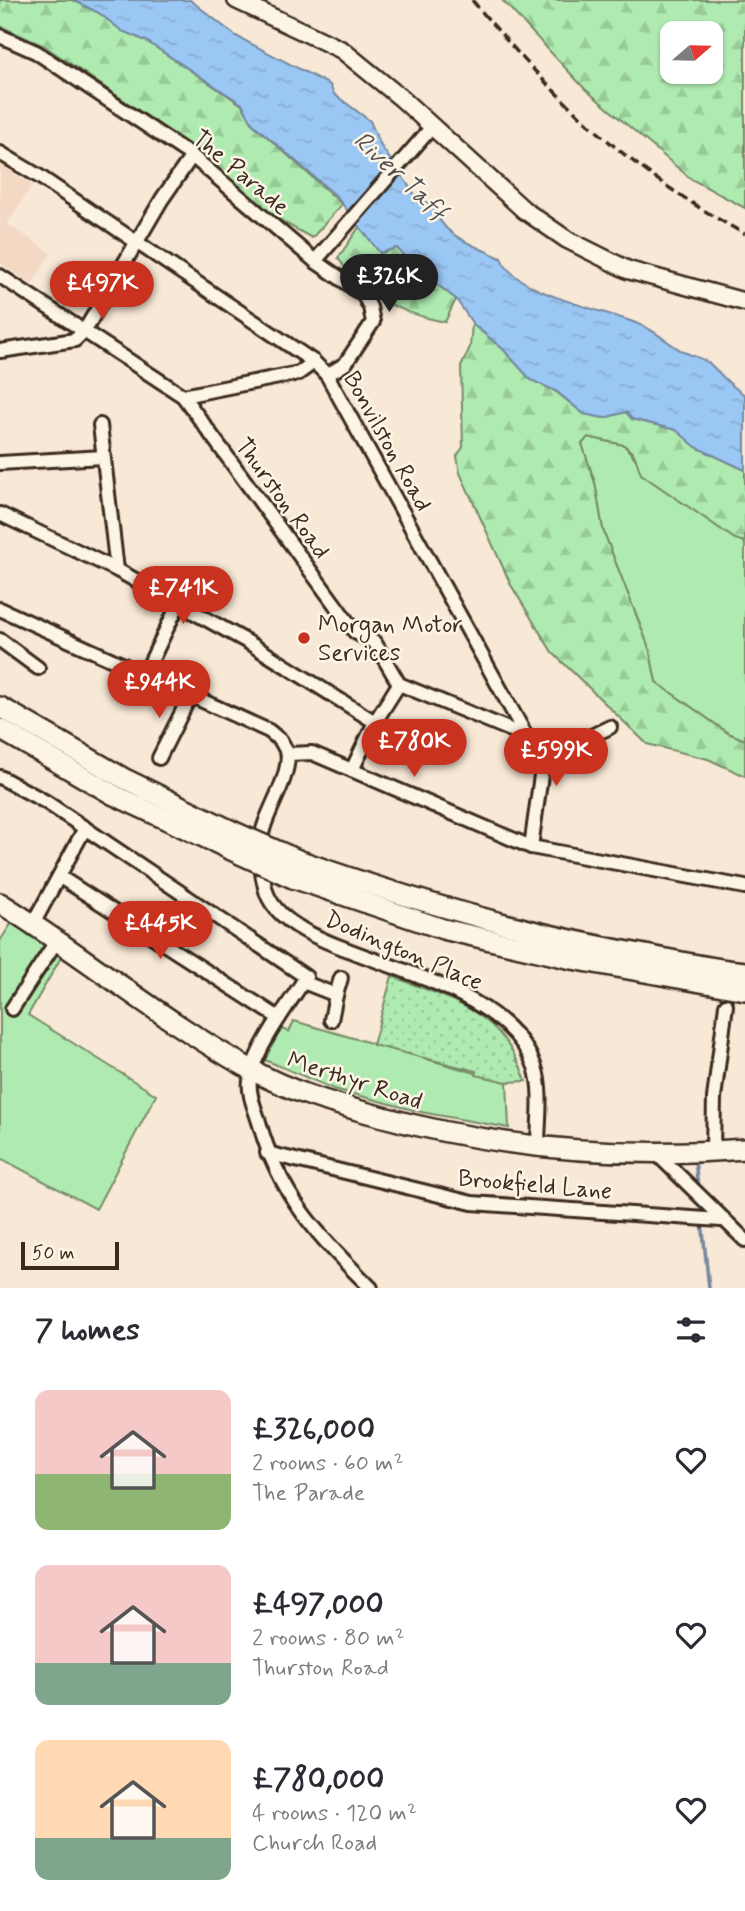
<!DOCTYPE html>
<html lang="en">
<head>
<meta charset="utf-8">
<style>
	:root { --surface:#fff; --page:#f2f2f3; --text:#2b2b33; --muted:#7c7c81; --accent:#c8321e }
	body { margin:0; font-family:Mynerve,sans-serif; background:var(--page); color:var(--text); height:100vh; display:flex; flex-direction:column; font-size:26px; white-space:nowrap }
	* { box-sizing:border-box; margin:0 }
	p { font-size:23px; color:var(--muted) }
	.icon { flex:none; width:38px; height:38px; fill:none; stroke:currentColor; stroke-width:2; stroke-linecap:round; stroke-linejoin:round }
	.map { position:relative; height:1288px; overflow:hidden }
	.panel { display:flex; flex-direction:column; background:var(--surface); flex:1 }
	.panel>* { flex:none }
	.needle { width:46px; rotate:70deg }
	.tools { position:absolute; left:660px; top:21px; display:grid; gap:14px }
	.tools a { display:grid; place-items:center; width:63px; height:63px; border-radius:14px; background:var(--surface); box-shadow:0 2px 5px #0004; font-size:35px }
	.scale { position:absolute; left:21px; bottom:18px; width:98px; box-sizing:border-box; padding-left:7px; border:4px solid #3b2a1e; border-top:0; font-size:19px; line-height:24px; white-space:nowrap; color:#3b2a1e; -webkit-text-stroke:5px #fcf5e5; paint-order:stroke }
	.price { position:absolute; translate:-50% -60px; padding:0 16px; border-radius:24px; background:var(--accent); color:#fff; font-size:23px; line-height:46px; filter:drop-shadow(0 2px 4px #0008) }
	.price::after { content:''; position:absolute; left:50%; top:42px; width:21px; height:16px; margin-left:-10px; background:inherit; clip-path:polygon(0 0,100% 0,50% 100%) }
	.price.selected { background:#222; color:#fff }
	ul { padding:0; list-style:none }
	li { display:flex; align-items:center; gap:21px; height:175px; padding:0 35px }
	li span { display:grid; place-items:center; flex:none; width:196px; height:140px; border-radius:14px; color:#555 }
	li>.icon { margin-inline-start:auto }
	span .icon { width:84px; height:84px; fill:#fffc; stroke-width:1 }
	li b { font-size:30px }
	h2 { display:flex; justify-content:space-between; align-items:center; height:84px; padding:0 35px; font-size:30px }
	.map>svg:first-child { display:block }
	.built { fill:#f3d8c4 }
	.green { fill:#afebb0; stroke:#758a67; stroke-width:2 }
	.forest { fill:url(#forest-firs); stroke:#758a67; stroke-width:2; fill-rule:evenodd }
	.park { fill:url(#park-dots); stroke:#758a67; stroke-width:2 }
	.water { fill:url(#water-ripples); stroke:#74889e; stroke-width:2 }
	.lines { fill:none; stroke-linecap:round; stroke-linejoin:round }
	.stream { stroke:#74889e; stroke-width:3.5 }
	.minor-casing { stroke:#3b2a1e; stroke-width:18 }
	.secondary-casing { stroke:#3b2a1e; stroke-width:21 }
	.primary-casing { stroke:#3b2a1e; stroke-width:24 }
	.trunk-casing { stroke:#3b2a1e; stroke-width:24 }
	.minor { stroke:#fcf5e5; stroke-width:12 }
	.secondary { stroke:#fcf5e5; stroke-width:16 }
	.primary { stroke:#fcf5e5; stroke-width:19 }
	.trunk { stroke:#fcf5e5; stroke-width:19 }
	.rail { stroke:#3b2a1e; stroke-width:3.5; stroke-dasharray:10 5; stroke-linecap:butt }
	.trunk-bridge-casing { stroke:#3b2a1e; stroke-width:24; stroke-linecap:butt }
	.trunk-bridge { stroke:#fcf5e5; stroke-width:19 }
	.poi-dot { fill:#c8321e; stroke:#fcf5e5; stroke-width:2.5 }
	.labels { text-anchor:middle; stroke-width:5; stroke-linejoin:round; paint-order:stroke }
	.street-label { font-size:24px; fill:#3b2a1e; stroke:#fcf5e5 }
	.poi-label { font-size:24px; fill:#3b2a1e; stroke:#fcf5e5; text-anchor:start }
	.water-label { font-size:26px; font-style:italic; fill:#535154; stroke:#fcf5e5 }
</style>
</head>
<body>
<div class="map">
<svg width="745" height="1288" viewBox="0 0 745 1288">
	<defs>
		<pattern id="forest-firs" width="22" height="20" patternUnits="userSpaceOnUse" patternTransform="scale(1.75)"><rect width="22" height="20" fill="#afebb0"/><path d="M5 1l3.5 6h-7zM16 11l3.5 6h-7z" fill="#97ca97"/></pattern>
		<pattern id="park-dots" width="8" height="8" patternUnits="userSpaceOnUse" patternTransform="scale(1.75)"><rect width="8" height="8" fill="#afebb0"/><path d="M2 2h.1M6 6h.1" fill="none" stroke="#97ca97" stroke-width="1.8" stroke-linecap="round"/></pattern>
		<pattern id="water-ripples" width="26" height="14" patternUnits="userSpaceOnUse" patternTransform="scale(1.75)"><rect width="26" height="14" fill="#9ac7f4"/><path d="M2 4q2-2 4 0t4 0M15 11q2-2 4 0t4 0" fill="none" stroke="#86abd1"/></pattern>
	</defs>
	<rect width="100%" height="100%" fill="#f8e8d6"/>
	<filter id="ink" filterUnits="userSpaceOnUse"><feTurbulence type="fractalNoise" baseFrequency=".0143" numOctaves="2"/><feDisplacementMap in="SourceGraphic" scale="14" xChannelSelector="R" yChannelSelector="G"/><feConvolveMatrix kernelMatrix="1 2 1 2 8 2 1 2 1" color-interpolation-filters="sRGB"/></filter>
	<g filter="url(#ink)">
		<polygon class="built" points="0,164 32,185 7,224 51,253 32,284 0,263"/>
		<g class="green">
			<polygon points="588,437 624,445 639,463 696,511 745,543 745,740 728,733 656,682 649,648 603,530 595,483 582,444"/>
			<polygon points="13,921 63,954 28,1015 156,1095 96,1209 0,1158 0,941"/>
			<polygon points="294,1021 507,1082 509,1128 421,1112 334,1089 265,1060 279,1028 289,1032"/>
		</g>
		<g class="forest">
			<polygon points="0,0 73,0 99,13 122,31 146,41 242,105 253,124 342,204 312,238 272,216 197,150 44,46 0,26"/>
			<path d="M 502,0 L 745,0 L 745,208 L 691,179 L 585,89 ZM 672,33 L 710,33 L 710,72 L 672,72 Z"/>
			<path d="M 360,226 L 380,253 L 397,248 L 414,267 L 456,299 L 445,322 C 403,314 362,296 338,258 Z"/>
			<polygon points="472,324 503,349 531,380 555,391 584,414 604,418 626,412 632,419 677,430 696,447 745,470 745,542 735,539 641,474 634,454 624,445 588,437 582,444 595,483 603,530 649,648 656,682 728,733 745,740 745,776 708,759 647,744 552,652 511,585 460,473 457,456 463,447 461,367 470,347"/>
		</g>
		<path class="park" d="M 392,976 C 456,1002 501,1010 526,1081 L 507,1082 L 476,1075 L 476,1071 L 373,1045 Z"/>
		<path class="water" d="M 73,0 L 190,0 L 236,36 L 330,85 L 334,94 L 370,121 L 381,146 L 418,199 L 434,206 C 441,237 474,245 501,258 C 516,296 606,309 643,326 C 657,332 670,345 684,352 C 692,356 702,358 709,363 C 722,375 729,385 745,395 L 745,470 L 696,447 L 676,430 L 632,419 L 626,412 L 604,418 L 584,414 L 556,391 L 531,380 L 503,349 L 473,324 L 456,299 L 414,267 L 397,248 L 380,253 L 336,196 L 253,124 L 242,104 L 146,41 L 122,31 L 99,13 Z"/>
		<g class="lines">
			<g class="stream">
				<polyline points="695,1159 698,1188"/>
				<polyline points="700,1203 709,1288"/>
			</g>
			<defs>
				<g id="minor">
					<polyline points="0,36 36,52 192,156 315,261 363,294 370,307 373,322 345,364 327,375"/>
					<polyline points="0,153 40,177 314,362 327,375 540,761 542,768 531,847"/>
					<polyline points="315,261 432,127"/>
					<polyline points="0,276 183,396 339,610 355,632 375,643 399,684 528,737"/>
					<polyline points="0,351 75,340 85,330 162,199 192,156"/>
					<polyline points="183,396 299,373 314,362"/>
					<polyline points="100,425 117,570"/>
					<polyline points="0,463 103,457"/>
					<polyline points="0,514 117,570 246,641 375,722"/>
					<polyline points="0,609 269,731 281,741 288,754"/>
					<polyline points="0,640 38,668"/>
					<polyline points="144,676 178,605"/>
					<path d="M 288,754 C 288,786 263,813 260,845 C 259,857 262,875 265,887 C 280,964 496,960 535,1067 C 543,1091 538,1121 538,1146"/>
					<polyline points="288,754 312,753 531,847 745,887"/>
					<polyline points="159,758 189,698"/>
					<polyline points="540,761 610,727"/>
					<polyline points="352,770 375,722 399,684"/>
					<path d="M 0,777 L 46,802 L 306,977 C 291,1001 252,1053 250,1080 C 248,1094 255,1109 259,1122 C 279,1195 318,1236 371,1288"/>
					<polyline points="60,877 279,1018"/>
					<polyline points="33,924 85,828"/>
					<polyline points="303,982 336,995 331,1020"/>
					<polyline points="336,995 341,978"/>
					<polyline points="12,1009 57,940"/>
					<polyline points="713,1151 714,1098 726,1005"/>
					<polyline points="267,1153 472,1203 721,1220"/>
					<polyline points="656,1153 745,1240"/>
				</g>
				<polyline id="secondary" points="236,0 342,50 401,98 524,210 566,239 628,270 745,302"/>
				<path id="primary" d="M 0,903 C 85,956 164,1022 252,1070 C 289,1091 331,1103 372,1114 C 493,1148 619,1159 745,1149"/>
				<g id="trunk">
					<polyline points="0,707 123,778 232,831"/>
					<polyline points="0,729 114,795 227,848"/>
					<path d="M 298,860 C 414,901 529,935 651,956 C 682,962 713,969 745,972"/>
					<polyline points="293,878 443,929 572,959 745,990"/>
				</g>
			</defs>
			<use href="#minor" class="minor-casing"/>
			<use href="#secondary" class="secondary-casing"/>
			<use href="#primary" class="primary-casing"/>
			<use href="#trunk" class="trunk-casing"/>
			<use href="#minor" class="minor"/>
			<use href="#secondary" class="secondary"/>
			<use href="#primary" class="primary"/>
			<use href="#trunk" class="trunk"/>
			<path class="rail" d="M 472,0 C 555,99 630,172 745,234"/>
			<defs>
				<g id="trunk-bridge">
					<polyline points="232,831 298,860"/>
					<polyline points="227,848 293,878"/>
				</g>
			</defs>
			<use href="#trunk-bridge" class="trunk-bridge-casing"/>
			<use href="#trunk-bridge" class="trunk-bridge"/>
		</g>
	</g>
	<circle class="poi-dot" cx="304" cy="638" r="7"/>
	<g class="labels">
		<g class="street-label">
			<text transform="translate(241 172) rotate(40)" y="8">The Parade</text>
			<text transform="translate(388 441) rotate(61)" y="8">Bonvilston Road</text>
			<text transform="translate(283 498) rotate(54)" y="8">Thurston Road</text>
			<text transform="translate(404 950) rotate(23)" y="8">Dodington Place</text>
			<text transform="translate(355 1080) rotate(18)" y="8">Merthyr Road</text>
			<text transform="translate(535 1184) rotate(5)" y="8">Brookfield Lane</text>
		</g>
		<g class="poi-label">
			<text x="318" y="632">Morgan Motor<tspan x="318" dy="28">Services</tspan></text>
		</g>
		<g class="water-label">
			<text transform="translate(401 175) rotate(43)" y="9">River Taff</text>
		</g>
	</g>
</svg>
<div class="tools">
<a><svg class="needle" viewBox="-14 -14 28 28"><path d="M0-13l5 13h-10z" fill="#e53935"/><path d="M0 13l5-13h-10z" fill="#7c7c81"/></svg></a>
</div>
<div class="scale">50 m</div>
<b class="price selected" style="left:389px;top:314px">£326K</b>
<b class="price" style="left:102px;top:321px">£497K</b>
<b class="price" style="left:183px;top:626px">£741K</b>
<b class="price" style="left:159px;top:720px">£944K</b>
<b class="price" style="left:414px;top:779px">£780K</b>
<b class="price" style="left:556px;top:788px">£599K</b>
<b class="price" style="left:160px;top:961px">£445K</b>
</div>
<section class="panel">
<h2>7 homes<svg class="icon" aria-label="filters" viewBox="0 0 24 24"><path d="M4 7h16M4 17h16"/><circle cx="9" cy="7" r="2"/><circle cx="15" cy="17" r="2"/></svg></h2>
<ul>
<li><span style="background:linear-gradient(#f6c9c9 60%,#8fb573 0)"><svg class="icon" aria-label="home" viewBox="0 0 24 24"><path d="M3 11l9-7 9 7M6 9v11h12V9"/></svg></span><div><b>£326,000</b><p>2 rooms · 60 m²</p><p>The Parade</p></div><svg class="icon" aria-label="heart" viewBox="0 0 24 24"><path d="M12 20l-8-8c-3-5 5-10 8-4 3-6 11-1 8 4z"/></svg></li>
<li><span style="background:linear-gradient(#f6c9c9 70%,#7fa58c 0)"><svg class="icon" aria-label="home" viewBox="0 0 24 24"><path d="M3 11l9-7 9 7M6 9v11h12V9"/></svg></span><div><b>£497,000</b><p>2 rooms · 80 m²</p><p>Thurston Road</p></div><svg class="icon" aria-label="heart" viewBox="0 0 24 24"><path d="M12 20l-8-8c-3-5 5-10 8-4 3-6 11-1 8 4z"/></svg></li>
<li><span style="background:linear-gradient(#ffd9b3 70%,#7fa58c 0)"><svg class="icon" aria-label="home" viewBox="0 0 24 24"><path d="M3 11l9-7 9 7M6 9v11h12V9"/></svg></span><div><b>£780,000</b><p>4 rooms · 120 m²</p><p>Church Road</p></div><svg class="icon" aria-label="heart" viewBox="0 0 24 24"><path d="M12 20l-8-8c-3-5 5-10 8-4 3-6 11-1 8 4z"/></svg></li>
</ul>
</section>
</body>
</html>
